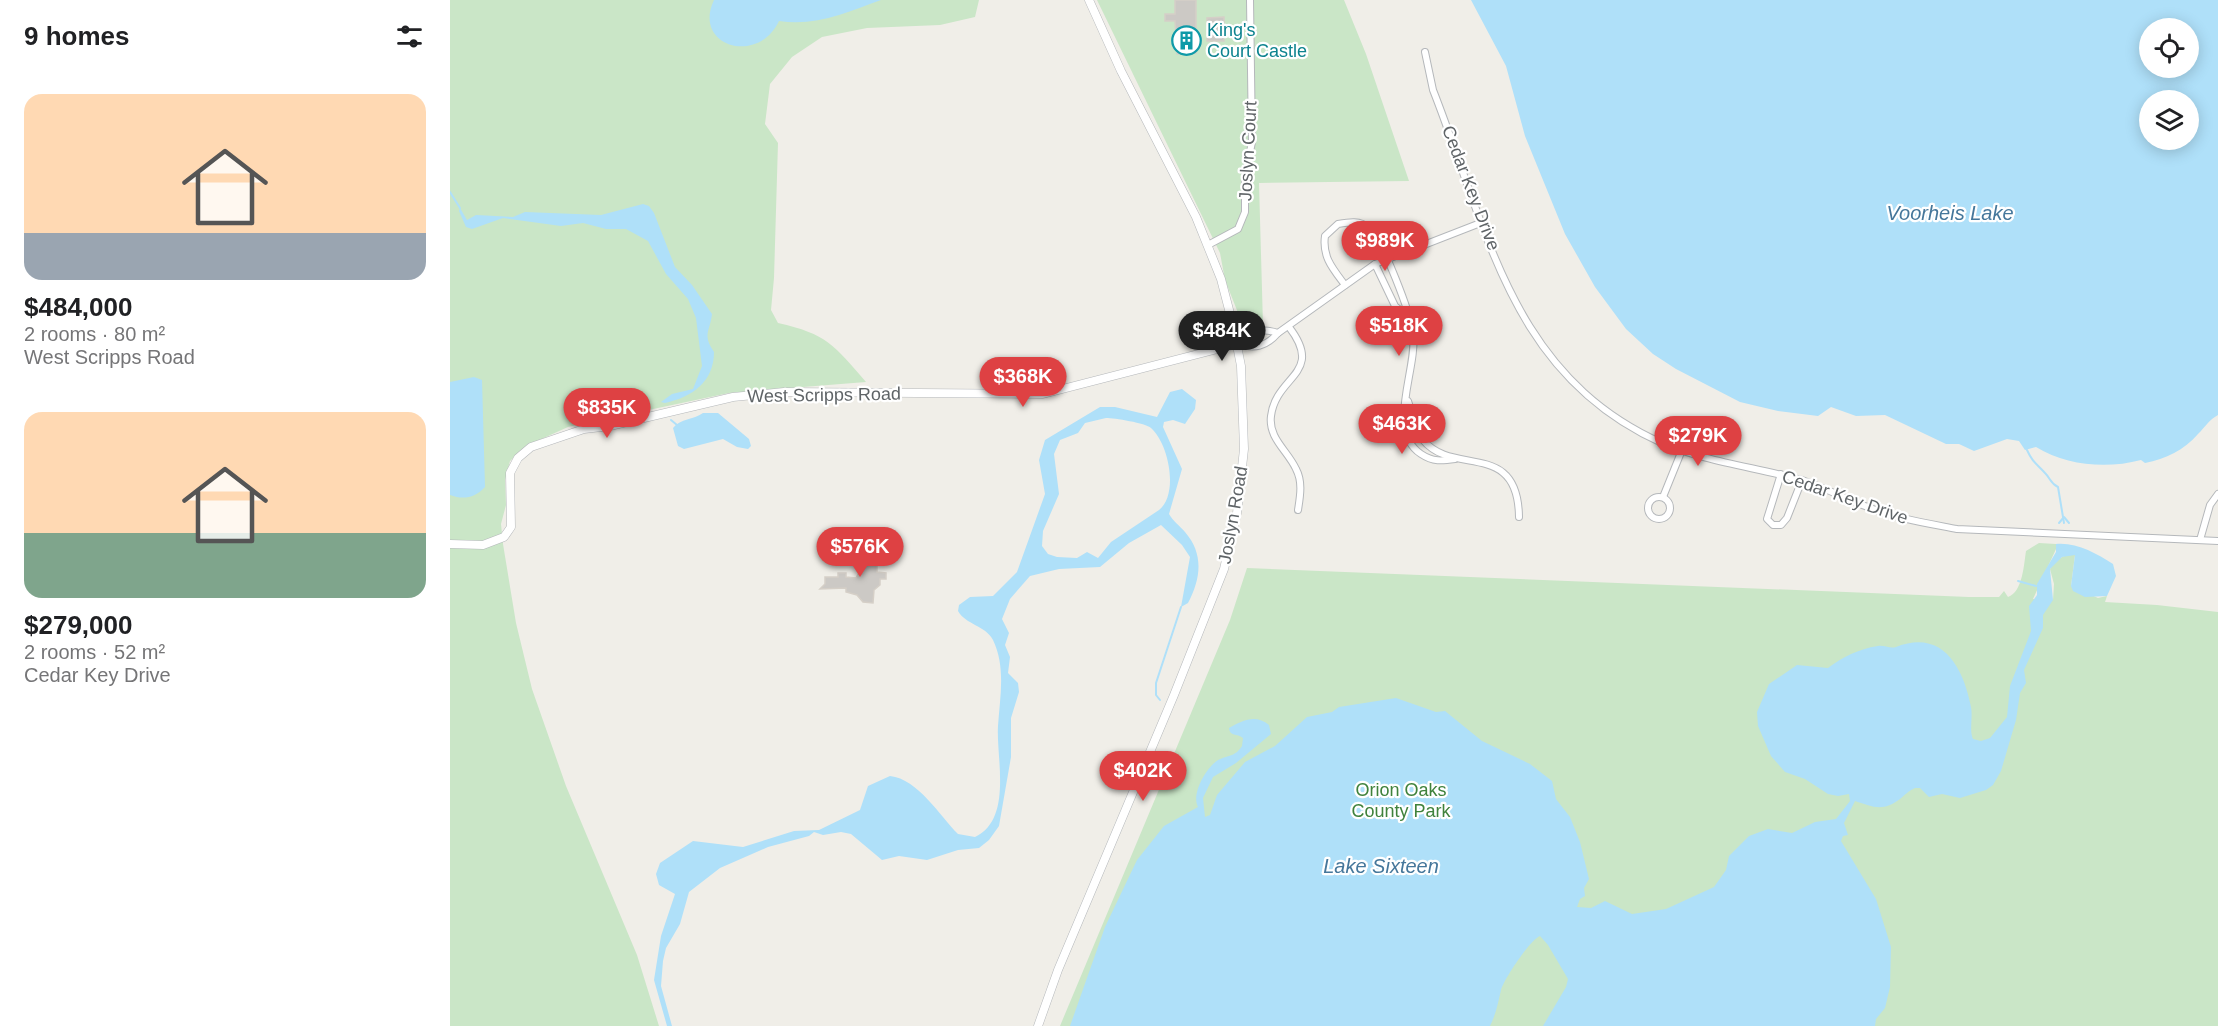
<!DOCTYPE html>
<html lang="en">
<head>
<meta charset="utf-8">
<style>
	:root { --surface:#fff; --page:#f2f2f2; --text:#202124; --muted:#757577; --accent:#de4143 }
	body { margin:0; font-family:Helvetica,sans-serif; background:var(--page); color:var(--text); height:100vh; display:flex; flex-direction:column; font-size:22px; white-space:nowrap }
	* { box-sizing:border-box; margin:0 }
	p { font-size:20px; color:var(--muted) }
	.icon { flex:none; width:33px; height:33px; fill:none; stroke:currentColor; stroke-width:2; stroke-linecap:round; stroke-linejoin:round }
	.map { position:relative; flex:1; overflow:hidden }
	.side { display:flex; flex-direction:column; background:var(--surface); width:450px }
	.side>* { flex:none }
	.buttons { position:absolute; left:1689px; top:18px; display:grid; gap:12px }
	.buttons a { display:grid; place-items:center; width:60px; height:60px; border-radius:50%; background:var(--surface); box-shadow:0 3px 15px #0003; font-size:30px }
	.price { position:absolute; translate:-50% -51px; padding:0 14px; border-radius:21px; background:var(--accent); color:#fff; font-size:20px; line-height:39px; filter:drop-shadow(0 2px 3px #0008) }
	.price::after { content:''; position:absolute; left:50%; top:36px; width:18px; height:14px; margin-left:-9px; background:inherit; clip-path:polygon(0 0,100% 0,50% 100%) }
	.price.current { background:#222; color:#fff }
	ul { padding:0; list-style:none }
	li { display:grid; align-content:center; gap:12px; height:318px; padding:0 24px }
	li span { display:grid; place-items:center; height:186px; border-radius:18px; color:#555 }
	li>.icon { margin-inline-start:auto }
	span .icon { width:108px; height:108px; fill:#fffc; stroke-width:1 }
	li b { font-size:26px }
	h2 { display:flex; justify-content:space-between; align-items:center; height:72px; padding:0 24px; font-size:26px }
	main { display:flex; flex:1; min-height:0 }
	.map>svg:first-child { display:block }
	.green { fill:#cae6c7 }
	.water { fill:#afe0f9; fill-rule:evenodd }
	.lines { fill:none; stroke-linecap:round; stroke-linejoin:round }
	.stream { stroke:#afe0f9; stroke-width:2 }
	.building { fill:#ccc9c5; stroke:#d5cfc7; stroke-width:1.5 }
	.minor-casing { stroke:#b5b8bb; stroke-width:8 }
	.tertiary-casing { stroke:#b5b8bb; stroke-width:9 }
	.minor { stroke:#fff; stroke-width:6 }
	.tertiary { stroke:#fff; stroke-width:8 }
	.labels { text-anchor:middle; stroke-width:4.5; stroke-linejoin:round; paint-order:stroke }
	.culture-label { font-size:18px; fill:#0d838f; stroke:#fff; text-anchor:start }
	.street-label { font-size:18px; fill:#5f6467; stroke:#fff }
	.park-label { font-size:18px; fill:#3f823c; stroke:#fff }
	.water-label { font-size:20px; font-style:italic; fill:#45779b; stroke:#fff }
</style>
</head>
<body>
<main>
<section class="side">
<h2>9 homes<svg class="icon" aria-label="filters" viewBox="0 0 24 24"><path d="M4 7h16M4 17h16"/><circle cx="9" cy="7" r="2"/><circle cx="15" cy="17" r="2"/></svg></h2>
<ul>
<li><span style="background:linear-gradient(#ffd9b3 75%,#9aa5b1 0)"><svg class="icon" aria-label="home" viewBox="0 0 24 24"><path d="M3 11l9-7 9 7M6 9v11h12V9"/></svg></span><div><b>$484,000</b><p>2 rooms · 80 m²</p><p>West Scripps Road</p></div></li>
<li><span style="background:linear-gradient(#ffd9b3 65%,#7fa58c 0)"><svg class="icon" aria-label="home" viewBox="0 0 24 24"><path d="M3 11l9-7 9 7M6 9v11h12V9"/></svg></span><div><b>$279,000</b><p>2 rooms · 52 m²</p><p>Cedar Key Drive</p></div></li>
</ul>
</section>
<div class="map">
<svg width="1768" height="1026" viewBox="0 0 1768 1026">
	<rect width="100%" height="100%" fill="#f0eee8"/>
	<g class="green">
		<path d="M 0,0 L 529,0 L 525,17 L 490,25 L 417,28 L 372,37 L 342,57 L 320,84 L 315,124 L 328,143 L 324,278 L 321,310 L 328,323 C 377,334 384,345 416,382 L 279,393 L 118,427 L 76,446 L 60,461 L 55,480 L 56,505 L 51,524 L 53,544 L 66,623 L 82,689 L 116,786 L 187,955 L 209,1026 L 0,1026 Z"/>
		<polygon points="647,0 894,0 916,54 959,181 809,183 813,325 794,328 775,280 770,253"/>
		<path d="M 1589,543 L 1606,544 L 1606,549 L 1583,599 L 1603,600 L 1604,584 L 1600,569 C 1605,560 1614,553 1625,555 L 1621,586 L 1648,598 L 1657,596 L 1655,602 L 1707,605 L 1768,612 L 1768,1026 L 610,1026 L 780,620 L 797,568 L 1519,597 L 1549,597 L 1554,591 L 1558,597 C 1573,592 1574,563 1576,551 Z"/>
	</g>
	<g class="water">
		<path d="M 264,0 L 431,0 C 398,12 365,27 329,21 C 308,66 242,46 264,0 Z"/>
		<path d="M 1021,0 L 1768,0 L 1768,415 C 1759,420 1755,427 1748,434 C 1734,450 1716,459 1695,463 L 1691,460 C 1657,469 1617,466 1586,447 L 1575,450 L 1569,441 L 1557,439 L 1524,451 L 1509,444 L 1496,444 L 1435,415 L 1406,416 L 1381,407 L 1368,416 L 1328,411 L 1290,402 L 1226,369 L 1203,354 L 1176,329 L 1145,287 L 1115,234 L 1075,136 L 1056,66 ZM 1700,28 L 1738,28 L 1738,68 L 1700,68 ZM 1700,100 L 1738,100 L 1738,140 L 1700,140 Z"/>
		<path d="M 193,204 L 199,206 L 204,213 L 225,267 L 242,285 L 262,314 C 260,332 252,334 264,352 C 264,382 242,397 215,403 L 211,402 L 222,394 L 243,389 L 252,366 L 246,318 L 238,299 L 216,274 L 198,241 L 176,229 L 156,229 L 133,223 L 111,226 L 53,218 L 22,229 L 16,227 L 9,211 L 10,208 L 17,220 L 26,215 L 63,217 L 75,212 L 151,215 Z"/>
		<path d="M 24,377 L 32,380 L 35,487 C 25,498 13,500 0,495 L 0,382 Z"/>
		<path d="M 732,389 L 746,400 L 745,409 L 735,424 L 723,420 L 714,422 L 713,427 L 732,469 L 719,514 C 723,521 730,526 735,532 C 754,554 751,578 738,603 L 731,607 L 740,557 L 732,545 L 711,525 L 679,543 L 650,567 L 609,569 L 580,576 L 560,599 L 552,619 L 559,633 L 555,645 L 560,657 L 558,673 L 568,683 L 569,692 L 561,718 L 561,757 L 549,826 L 539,840 L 529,848 L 508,850 L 477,860 L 449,856 L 432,860 L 401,834 L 391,832 L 373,835 L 364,832 L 359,836 L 318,847 L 270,868 L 239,892 L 230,924 L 216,948 L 213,961 L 211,986 L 222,1026 L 217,1026 L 204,980 L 211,936 L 225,894 L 209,885 L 206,874 L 210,863 L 243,841 L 293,847 L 344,831 L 369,830 L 410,810 L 418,786 L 440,776 C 468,779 490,816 508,834 L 525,837 C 563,819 546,758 548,726 C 550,697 556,667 543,640 C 535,625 516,625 508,611 L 509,605 L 520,597 L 543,596 L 567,572 L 595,494 L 589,460 L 595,440 L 650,407 L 665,407 L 707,417 L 720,392 ZM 656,418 C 664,418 696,423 701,428 C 719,444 729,494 709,510 L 661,542 L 648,558 L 637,552 L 627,558 L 607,557 L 598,554 L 592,546 L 593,531 L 609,494 L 604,454 L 610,440 L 628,433 L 635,423 Z"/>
		<path d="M 253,413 L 268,413 L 299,439 L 301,446 L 298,449 L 287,447 L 273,439 L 234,449 L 228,446 L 223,428 C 231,418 243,420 253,413 Z"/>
		<path d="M 1606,544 C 1626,542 1646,553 1663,564 L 1666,576 L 1657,596 L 1635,597 L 1623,591 L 1621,586 L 1625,555 L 1612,557 L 1600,569 L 1603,600 L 1593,615 L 1593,628 L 1574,670 L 1576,683 L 1570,693 L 1566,720 L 1551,771 L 1543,785 L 1536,790 L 1510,798 L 1492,794 L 1479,797 L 1470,788 L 1465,788 C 1458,791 1455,795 1450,799 C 1433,812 1423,807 1405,801 L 1394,823 L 1398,835 L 1393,836 L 1391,841 L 1426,899 L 1441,947 L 1440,987 L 1435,1008 L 1426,1019 L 1425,1026 L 1093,1026 L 1116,987 L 1118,979 L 1098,945 L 1090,936 C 1080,940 1054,979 1051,990 C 1048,1003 1046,1014 1040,1026 L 620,1026 L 655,927 L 687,860 L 714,826 L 748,807 C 741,794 756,768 768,760 C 778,755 785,757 792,746 L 793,738 C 787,733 780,737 779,728 C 793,720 806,714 819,725 L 821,734 L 786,763 L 763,777 L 753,798 L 755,817 L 760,815 L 767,795 L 795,762 L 825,746 L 857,717 L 882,712 L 889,707 L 946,698 L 986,712 L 995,711 L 1032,741 L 1080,764 L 1102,781 L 1106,799 L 1120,817 L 1130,842 L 1139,879 L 1134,888 L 1135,896 L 1130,899 L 1127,907 L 1141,908 L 1155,901 L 1182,914 L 1216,909 L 1264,887 L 1276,870 L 1279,856 L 1299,836 L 1318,829 L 1342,833 L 1365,822 L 1386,819 L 1400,801 L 1399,794 L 1388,796 L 1378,794 L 1355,779 L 1335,772 L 1321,756 L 1308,726 L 1307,712 L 1319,684 L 1347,665 L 1378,668 C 1393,657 1408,649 1428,646 C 1434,645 1440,649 1446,647 C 1492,629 1513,666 1521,707 C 1523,718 1519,730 1523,739 L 1531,741 L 1540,738 L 1557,717 L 1560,686 L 1581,631 L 1579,606 L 1587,595 L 1587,584 L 1606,552 Z"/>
	</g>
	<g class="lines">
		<g class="stream">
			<polyline points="0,192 10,208"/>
			<polyline points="221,420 227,425"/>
			<path d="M 1577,450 C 1583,463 1586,463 1595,473 C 1601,479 1600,483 1608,487 L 1614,523"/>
			<polyline points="1609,523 1614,517 1619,523"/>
			<polyline points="1568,581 1586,586"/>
			<polyline points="710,700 706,695 706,683 731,607"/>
		</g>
	</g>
	<g class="building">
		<polygon points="725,0 746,0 746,53 727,54 725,21 715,21 715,14 725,14"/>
		<polygon points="774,17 774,41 757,41 757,18"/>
		<polygon points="415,541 424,541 424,563 427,563 427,572 436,573 436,579 430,579 430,585 424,590 423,603 413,602 407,595 396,592 396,588 370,589 375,584 375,577 388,577 388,573 396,573 396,577 406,578 409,573 413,572"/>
	</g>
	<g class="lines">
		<defs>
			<g id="minor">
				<path d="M 975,52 L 983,90 C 1038,229 1060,375 1212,443 C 1254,461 1303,467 1348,479 C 1371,485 1392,498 1415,506 C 1444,518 1476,523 1507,529 L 1768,541"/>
				<polyline points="758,245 788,229 795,212 795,177 802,142 800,0"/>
				<polyline points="925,264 945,306 956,315"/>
				<path d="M 895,285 C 883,269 872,257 875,236 L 888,224 C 899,222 910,220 919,228 C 934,243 960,312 963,333 C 968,369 935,430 971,454 C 983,462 992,461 1005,459"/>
				<path d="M 839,327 C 875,374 826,375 821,416 C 818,438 838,451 846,469 C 853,482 850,497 848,510"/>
				<path d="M 787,344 C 805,349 816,347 828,333 L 925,264 L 1033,222"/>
				<path d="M 787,344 C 800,332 810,327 828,333"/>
				<path d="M 958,401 C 962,412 965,431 973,440 C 1003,477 1068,439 1069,517"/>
				<polyline points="1331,474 1317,519 1323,525 1331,525 1337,518 1352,480"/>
				<polyline points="1213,497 1232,450"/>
				<circle cx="1209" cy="508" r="11"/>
				<polyline points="1750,540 1760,505 1768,494"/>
			</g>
			<g id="tertiary">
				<polyline points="0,544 33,545 54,537 61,527 60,473 68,458 81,447 134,429 160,426 283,397 334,392 593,394 787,344"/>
				<polyline points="588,1026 608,970 724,695 774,569 787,513 794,449 791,366 783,325 771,279 746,217 671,71 639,0"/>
			</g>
		</defs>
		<use href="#minor" class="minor-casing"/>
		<use href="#tertiary" class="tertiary-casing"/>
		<use href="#minor" class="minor"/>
		<use href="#tertiary" class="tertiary"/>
	</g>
	<defs>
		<symbol id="building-ring" viewBox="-11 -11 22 22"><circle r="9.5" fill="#fff" stroke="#0f9aa8" stroke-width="1.5"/><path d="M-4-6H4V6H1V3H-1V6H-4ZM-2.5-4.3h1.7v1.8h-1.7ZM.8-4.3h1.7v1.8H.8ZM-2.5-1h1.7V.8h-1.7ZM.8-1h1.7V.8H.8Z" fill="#0f9aa8"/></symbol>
	</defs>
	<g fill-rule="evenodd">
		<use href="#building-ring" x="720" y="24" width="33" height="33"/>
	</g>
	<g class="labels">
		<g class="culture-label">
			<text x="757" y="36">King's<tspan x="757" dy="21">Court Castle</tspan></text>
		</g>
		<g class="street-label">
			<text transform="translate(798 151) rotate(-87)" y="6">Joslyn Court</text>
			<text transform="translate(1021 188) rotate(69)" y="6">Cedar Key Drive</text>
			<text transform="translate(374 395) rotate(-1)" y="6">West Scripps Road</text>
			<text transform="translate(1395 497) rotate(19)" y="6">Cedar Key Drive</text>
			<text transform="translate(783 515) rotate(-80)" y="6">Joslyn Road</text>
		</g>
		<g class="park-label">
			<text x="951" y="796">Orion Oaks<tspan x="951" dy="21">County Park</tspan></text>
		</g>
		<g class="water-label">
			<text x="1500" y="220">Voorheis Lake</text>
			<text x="931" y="873">Lake Sixteen</text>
		</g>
	</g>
</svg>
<div class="buttons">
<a><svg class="icon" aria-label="locate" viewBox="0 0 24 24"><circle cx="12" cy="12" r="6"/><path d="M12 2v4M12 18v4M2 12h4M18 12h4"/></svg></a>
<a><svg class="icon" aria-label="layers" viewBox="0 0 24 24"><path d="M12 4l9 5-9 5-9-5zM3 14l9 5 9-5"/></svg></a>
</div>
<b class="price" style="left:935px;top:272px">$989K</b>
<b class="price" style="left:949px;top:357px">$518K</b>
<b class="price current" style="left:772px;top:362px">$484K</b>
<b class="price" style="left:573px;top:408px">$368K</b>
<b class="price" style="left:157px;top:439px">$835K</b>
<b class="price" style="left:952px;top:455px">$463K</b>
<b class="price" style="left:1248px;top:467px">$279K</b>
<b class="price" style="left:410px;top:578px">$576K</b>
<b class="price" style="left:693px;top:802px">$402K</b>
</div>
</main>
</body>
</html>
